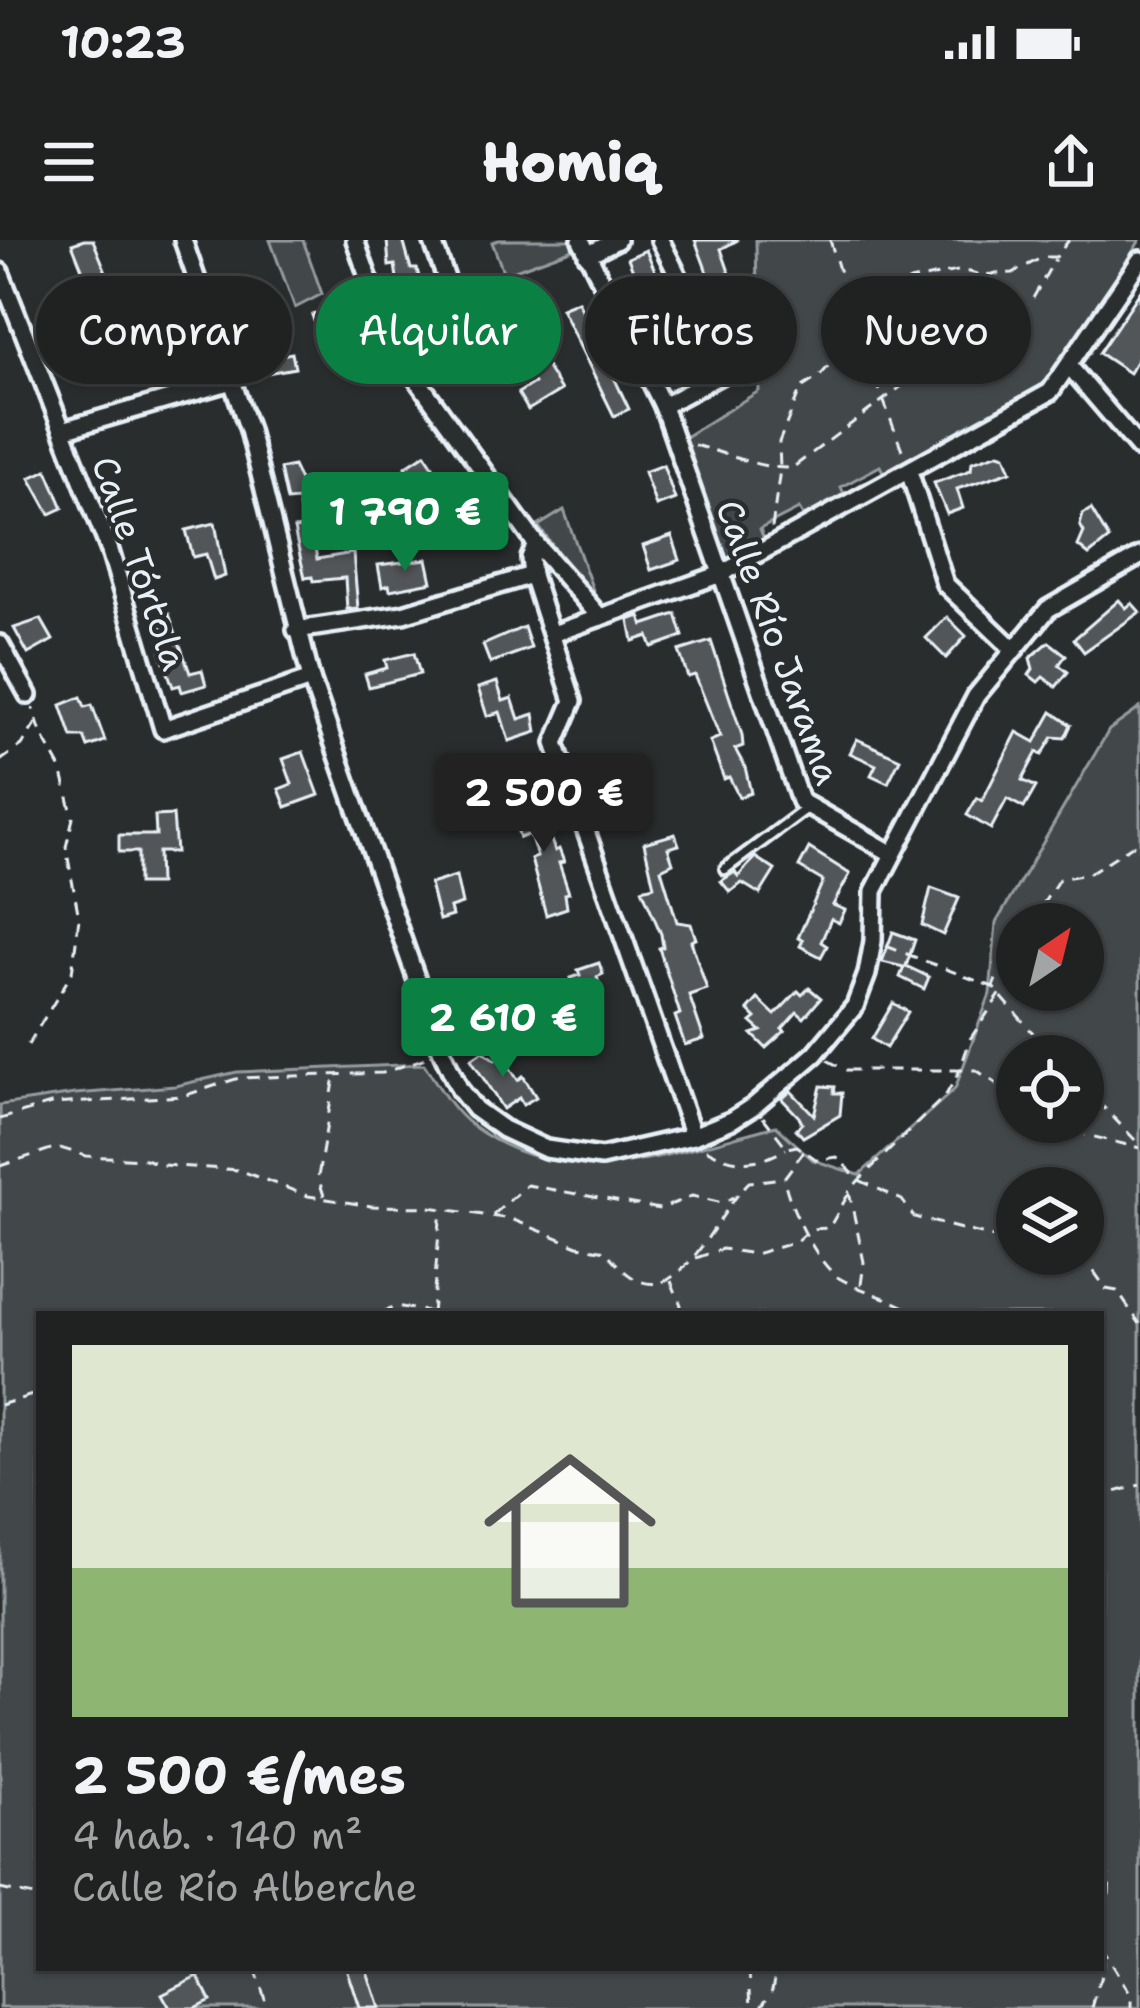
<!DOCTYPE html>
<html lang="es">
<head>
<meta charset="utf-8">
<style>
	:root { --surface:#202222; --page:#282a2a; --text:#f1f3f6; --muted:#a2a4a5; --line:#3d3f40; --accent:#0b8043 }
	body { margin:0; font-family:"Shantell Sans",sans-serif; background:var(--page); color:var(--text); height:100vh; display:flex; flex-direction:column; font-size:45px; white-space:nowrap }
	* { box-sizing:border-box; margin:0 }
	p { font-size:39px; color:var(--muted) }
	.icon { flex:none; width:66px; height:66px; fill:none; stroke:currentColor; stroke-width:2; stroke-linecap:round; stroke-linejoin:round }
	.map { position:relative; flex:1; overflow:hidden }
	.drawer { position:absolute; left:36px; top:1071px; width:1068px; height:660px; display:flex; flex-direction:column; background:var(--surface); border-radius:0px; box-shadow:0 3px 9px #0004,0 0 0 3px var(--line) }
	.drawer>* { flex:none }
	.banner { position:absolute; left:36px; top:36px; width:1068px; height:108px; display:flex; gap:24px }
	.needle { width:78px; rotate:35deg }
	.controls { position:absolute; left:996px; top:663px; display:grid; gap:24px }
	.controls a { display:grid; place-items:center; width:108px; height:108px; border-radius:50%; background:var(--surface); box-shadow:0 3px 9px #0004,0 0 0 3px var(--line); font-size:60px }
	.price { position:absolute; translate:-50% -102px; padding:0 27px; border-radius:12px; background:var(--accent); color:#fff; font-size:39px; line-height:78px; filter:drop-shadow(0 3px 6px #0008) }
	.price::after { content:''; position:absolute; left:50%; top:72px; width:36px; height:27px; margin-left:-18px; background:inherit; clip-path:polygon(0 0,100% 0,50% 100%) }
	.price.active { background:#222; color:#fff }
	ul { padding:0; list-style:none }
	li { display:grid; align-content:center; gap:24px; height:636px; padding:0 36px }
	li+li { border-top:3px solid var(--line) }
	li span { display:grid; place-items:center; height:372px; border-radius:0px; color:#555 }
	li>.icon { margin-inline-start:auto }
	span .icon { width:216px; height:216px; fill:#fffc; stroke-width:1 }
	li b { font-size:51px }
	.chip { padding:0 42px; border-radius:54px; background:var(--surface); box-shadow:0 3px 9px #0004,0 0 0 3px var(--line); font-size:42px; line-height:108px }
	.chip.active { background:var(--accent); color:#fff }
	.status { display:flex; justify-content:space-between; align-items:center; height:84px; padding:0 60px; background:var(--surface); direction:ltr }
	.status svg { height:33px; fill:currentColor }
	header { display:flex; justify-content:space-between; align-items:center; height:156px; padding:0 36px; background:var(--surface); font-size:54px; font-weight:800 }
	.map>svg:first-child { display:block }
	.green { fill:#424648; stroke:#959ca0; stroke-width:3; fill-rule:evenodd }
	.building { fill:#535759; stroke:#e8f1f8; stroke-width:3 }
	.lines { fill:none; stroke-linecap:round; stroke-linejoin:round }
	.lane-casing { stroke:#e8f1f8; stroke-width:16 }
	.street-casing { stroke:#e8f1f8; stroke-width:24 }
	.path { stroke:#e8f1f8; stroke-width:3; stroke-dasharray:12 9; stroke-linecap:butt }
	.lane { stroke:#2a2d2e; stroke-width:8 }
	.street { stroke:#2a2d2e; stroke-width:15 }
	.labels { text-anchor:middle; stroke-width:9; stroke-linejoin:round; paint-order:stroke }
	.street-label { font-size:36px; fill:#e8f1f8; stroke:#2a2d2e }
</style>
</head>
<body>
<div class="status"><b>10:23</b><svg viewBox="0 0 49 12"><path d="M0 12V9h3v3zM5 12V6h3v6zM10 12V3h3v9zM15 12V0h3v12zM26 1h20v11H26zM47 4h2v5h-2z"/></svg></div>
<header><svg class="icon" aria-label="menu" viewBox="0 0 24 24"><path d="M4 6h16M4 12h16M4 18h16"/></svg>Homiq<svg class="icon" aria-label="share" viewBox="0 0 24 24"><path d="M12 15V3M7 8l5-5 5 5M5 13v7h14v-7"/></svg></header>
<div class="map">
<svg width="1140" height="1768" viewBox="0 0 1140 1768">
	<rect width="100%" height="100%" fill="#2a2d2e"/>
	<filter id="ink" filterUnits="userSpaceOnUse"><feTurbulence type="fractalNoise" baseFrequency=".00833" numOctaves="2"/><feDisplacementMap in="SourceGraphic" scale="24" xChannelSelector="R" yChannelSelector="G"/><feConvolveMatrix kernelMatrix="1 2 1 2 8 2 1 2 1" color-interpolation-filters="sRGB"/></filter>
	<g filter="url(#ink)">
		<g class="green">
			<polygon points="270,0 303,0 322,54 295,68"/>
			<polygon points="499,0 570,0 573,9 504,34 492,2"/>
			<polygon points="756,0 1140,0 1047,146 885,235 880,226 841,247 845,256 804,277 799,269 760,289 764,299 726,319 682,199 759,151"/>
			<polygon points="564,270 599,367 538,286"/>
			<path d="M 1140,468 L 1140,1768 L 0,1768 L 0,865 L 75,854 L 175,846 L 237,832 L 424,824 C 438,845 451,869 470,884 C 569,958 670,913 776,886 L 813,920 L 859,935 L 955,849 L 990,754 L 996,683 L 1109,490 ZM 1017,684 L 1083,684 L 1083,750 L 1017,750 ZM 1017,816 L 1083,816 L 1083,882 L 1017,882 ZM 1017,948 L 1083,948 L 1083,1014 L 1017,1014 ZM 39,1074 L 1101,1074 L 1101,1728 L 39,1728 Z"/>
		</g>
		<g class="building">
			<polygon points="84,0 93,0 115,54 112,55 115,65 99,71 72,4"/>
			<polygon points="387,0 403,0 411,29 417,29 422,49 427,48 426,83 406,85 403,45 398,45 395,25 389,26"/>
			<polygon points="695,0 738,0 721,9 744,75 726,83"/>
			<polygon points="646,10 678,83 698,118 680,127 654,82 628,18"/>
			<polygon points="1140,52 1140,115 1129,133 1099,113"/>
			<polygon points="578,61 629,169 614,176 561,68"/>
			<polygon points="337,67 347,96 322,105 312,75"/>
			<polygon points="268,85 275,116 292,113 295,128 261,134 258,122 253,123 243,98 247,97 245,90"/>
			<polygon points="542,120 561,150 528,170 518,153 534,143 526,130"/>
			<polygon points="999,213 1005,215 1011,231 957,249 963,268 947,274 934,243 971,230 972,222"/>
			<polygon points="425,214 441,238 406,257 398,245 411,237 405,227"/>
			<polygon points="663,225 675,259 656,266 644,232"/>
			<polygon points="293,226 303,247 307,247 313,277 318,276 321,292 312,293 317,319 353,313 358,368 347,369 345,338 313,341 312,337 305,338 294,289 303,288 298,260 287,261 280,229"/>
			<polygon points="47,230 63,268 50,274 30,238"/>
			<polygon points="1091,269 1109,299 1089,315 1078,306 1084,292 1080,285 1083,274"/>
			<polygon points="215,283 225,336 214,340 206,314 193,317 186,290"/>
			<polygon points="672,296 680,320 651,330 643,306"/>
			<polygon points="427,319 432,342 390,350 389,345 382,347 378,325"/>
			<polygon points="1119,360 1126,368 1132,363 1140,372 1084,412 1074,399"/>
			<polygon points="169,374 190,433 202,430 206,445 182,452 180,445 173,447 161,413 160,401 165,399 158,377"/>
			<polygon points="676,374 683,396 652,407 648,396 633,401 629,380 640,376 643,385"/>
			<polygon points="947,377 966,396 946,418 926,398"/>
			<polygon points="41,379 53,400 28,414 14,388"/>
			<polygon points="524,387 531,408 490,423 483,405"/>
			<polygon points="711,401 742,495 743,506 735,509 745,527 751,553 739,557 729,537 724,539 710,501 720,497 695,435 688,437 679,411"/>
			<polygon points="1049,402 1066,415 1059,425 1068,432 1056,447 1043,437 1038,442 1029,435 1033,429 1030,418"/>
			<polygon points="414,413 420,434 369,447 365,434 387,428 385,420"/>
			<polygon points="497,442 503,461 512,458 519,479 534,474 537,492 509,501 500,472 487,476 478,448"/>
			<polygon points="81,457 85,467 92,465 105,501 88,507 84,497 72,497 61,465"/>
			<polygon points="1052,472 1071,485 1065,498 1053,497 1042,515 1037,512 1022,540 1036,547 1024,568 1007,559 991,589 967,575 977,558 982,561 1017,492 1035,502"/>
			<polygon points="857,499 900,519 888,543 871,535 876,525 850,513"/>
			<polygon points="303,512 319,555 286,567 279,549 292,544 283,519"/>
			<polygon points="548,561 556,586 547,589 555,611 559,609 564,622 559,623 569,653 565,654 567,668 546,675 531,619 537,617 530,594 520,598 512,573"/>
			<polygon points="173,575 176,612 158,612 159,644 138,644 138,612 119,612 119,595 156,595 155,576"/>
			<polygon points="675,594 679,605 668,608 673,623 661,629 677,682 691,684 696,699 691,701 707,749 689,755 704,799 685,805 675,776 680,774 659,708 663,707 661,694 642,649 654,646 644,603"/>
			<polygon points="809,608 850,634 833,665 845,670 839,683 831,679 821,702 827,706 821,717 800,706 803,700 798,698 823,641 799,627"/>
			<polygon points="755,617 775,630 760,654 742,643 730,652 721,641 735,632 738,637"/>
			<polygon points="456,636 462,664 450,668 452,676 439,680 430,644"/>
			<polygon points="931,648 959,658 943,695 922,685"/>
			<polygon points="893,692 915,700 906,726 929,737 924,749 900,737 904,727 882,722"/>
			<polygon points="599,723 603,734 597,737 602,753 579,762 571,738 580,735 578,730"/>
			<polygon points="809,748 821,758 804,778 797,772 782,789 785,791 766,808 752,794 761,791 751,782 756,778 748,770 758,759 775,775 798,751 802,755"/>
			<polygon points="893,763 908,772 886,808 872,799"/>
			<polygon points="483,811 495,820 502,816 518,840 523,836 536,857 523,865 519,858 503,869 471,819"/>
			<polygon points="821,846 835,847 834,853 842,853 840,875 803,897 796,889 802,883 799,877 782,859 791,851 814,875"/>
			<polygon points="346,1728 366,1728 379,1768 359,1768"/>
			<polygon points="198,1736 210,1760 194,1768 170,1768 162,1754"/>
		</g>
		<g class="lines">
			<defs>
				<polyline id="lane" points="725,629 807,568"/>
				<g id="street">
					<polyline points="183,0 249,190 311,439 442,812 460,850 475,869 503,889 546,909 601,917 693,896 732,880 754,866 815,814 855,766 867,734 873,701 874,651 976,456 1048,369 1140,316"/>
					<polyline points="355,0 392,105 536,304 600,377"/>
					<polyline points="432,0 455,63"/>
					<polyline points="581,0 663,166 800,561 891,613"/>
					<polyline points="660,0 726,132 663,166"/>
					<polyline points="587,15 617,0"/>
					<polyline points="0,32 110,311 163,489 311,439"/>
					<polyline points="1070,127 1140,209"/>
					<polyline points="63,190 232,141"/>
					<polyline points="909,231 945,344 1012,408"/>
					<polyline points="536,304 530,318 532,335 573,461 555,503 693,896"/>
					<polyline points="296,390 403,374 532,335"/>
					<polyline points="553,394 721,334 1050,152 1140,20"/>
					<polyline points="0,404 28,455"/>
				</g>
			</defs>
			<use href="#lane" class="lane-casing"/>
			<use href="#street" class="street-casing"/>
			<g class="path">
				<polyline points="830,0 858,92 905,218"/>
				<path d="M 694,205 C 727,213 758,229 792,228 L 945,114 L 989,100 L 1032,60 L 1055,19"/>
				<polyline points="772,288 780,229 779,202 801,148 820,136 890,54 910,41 962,30 981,35 1013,33 1043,17 1056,17 1069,0"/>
				<polyline points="0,521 22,505 36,483"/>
				<polyline points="1030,684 1059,639 1088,634 1140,601"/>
				<polyline points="1017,704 1003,721 993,747 1053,816"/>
				<polyline points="886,706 993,747"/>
				<polyline points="28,805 72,733 79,678 66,607 73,578 61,529 41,493 33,468"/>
				<polyline points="827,820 846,830 960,830 970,799 1001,753"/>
				<polyline points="1083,846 1139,904"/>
				<polyline points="763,877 787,908 797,906 817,920 837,917 859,940 902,960 914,977 1017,1003"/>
				<polyline points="0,879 51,864 183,856 239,838 383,833 428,817"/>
				<polyline points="1033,882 1140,908"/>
				<path d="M 706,909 C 733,925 758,926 786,909"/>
				<path d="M 804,911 L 784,938 C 787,962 817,1024 839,1038 C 863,1052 894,1059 917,1074"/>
				<path d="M 0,926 L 57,907 L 86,916 L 145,919 L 162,925 L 239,930 L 308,956 L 371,966 L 429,967 L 511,979 L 578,1006 L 606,1011 C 671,1099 706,985 749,942 L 784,938"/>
				<polyline points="324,956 318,937 335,836"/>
				<polyline points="493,975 527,945 660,969 692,956 723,963 734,957"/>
				<polyline points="1082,1014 1106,1049 1117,1051 1140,1084"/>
				<polyline points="696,1018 722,1009 755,1014 796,1002 811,989 829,988 849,953"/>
				<polyline points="671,1041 681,1065 679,1074"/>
				<polyline points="861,1045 864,1022 849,952 859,940 946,855 960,830 976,830 1000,846 1004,863 1017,869"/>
				<polyline points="381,1074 396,1066 430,1072"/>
				<polyline points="432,1074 441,969"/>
				<polyline points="0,1165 39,1153"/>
				<polyline points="1101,1263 1104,1255 1140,1245"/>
				<polyline points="1101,1627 1110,1637 1109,1654 1101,1666"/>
				<polyline points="0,1649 39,1657"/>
				<polyline points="1101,1685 1103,1711 1131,1756 1131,1768"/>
				<polyline points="254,1728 267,1768"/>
				<polyline points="750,1728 752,1768"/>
				<polyline points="761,1768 773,1748 777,1728"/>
				<polyline points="1092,1768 1103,1729 1103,1712"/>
			</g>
			<use href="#lane" class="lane"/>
			<use href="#street" class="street"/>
		</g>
	</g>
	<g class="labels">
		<g class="street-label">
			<text transform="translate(140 323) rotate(71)" y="13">Calle Tórtola</text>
			<text transform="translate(779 402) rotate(70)" y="13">Calle Río Jarama</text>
		</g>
	</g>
</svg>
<div class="controls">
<a><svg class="needle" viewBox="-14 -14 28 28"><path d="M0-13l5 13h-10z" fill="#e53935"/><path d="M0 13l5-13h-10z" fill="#a2a4a5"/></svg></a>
<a><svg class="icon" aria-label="locate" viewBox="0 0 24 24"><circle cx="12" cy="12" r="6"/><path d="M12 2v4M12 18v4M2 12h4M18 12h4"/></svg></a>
<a><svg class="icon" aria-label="layers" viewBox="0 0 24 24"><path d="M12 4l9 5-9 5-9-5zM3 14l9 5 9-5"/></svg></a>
</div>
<b class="price" style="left:405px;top:334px">1 790 €</b>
<b class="price active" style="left:544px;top:615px">2 500 €</b>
<b class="price" style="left:503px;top:840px">2 610 €</b>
<div class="banner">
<a class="chip">Comprar</a>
<a class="chip active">Alquilar</a>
<a class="chip">Filtros</a>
<a class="chip">Nuevo</a>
</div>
<section class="drawer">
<ul>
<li><span style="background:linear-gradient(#dfe7d0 60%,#8fb573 0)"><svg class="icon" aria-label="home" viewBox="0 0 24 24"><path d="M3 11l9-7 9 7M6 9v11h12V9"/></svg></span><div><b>2 500 €/mes</b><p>4 hab. · 140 m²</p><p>Calle Río Alberche</p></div></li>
</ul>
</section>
</div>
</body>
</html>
